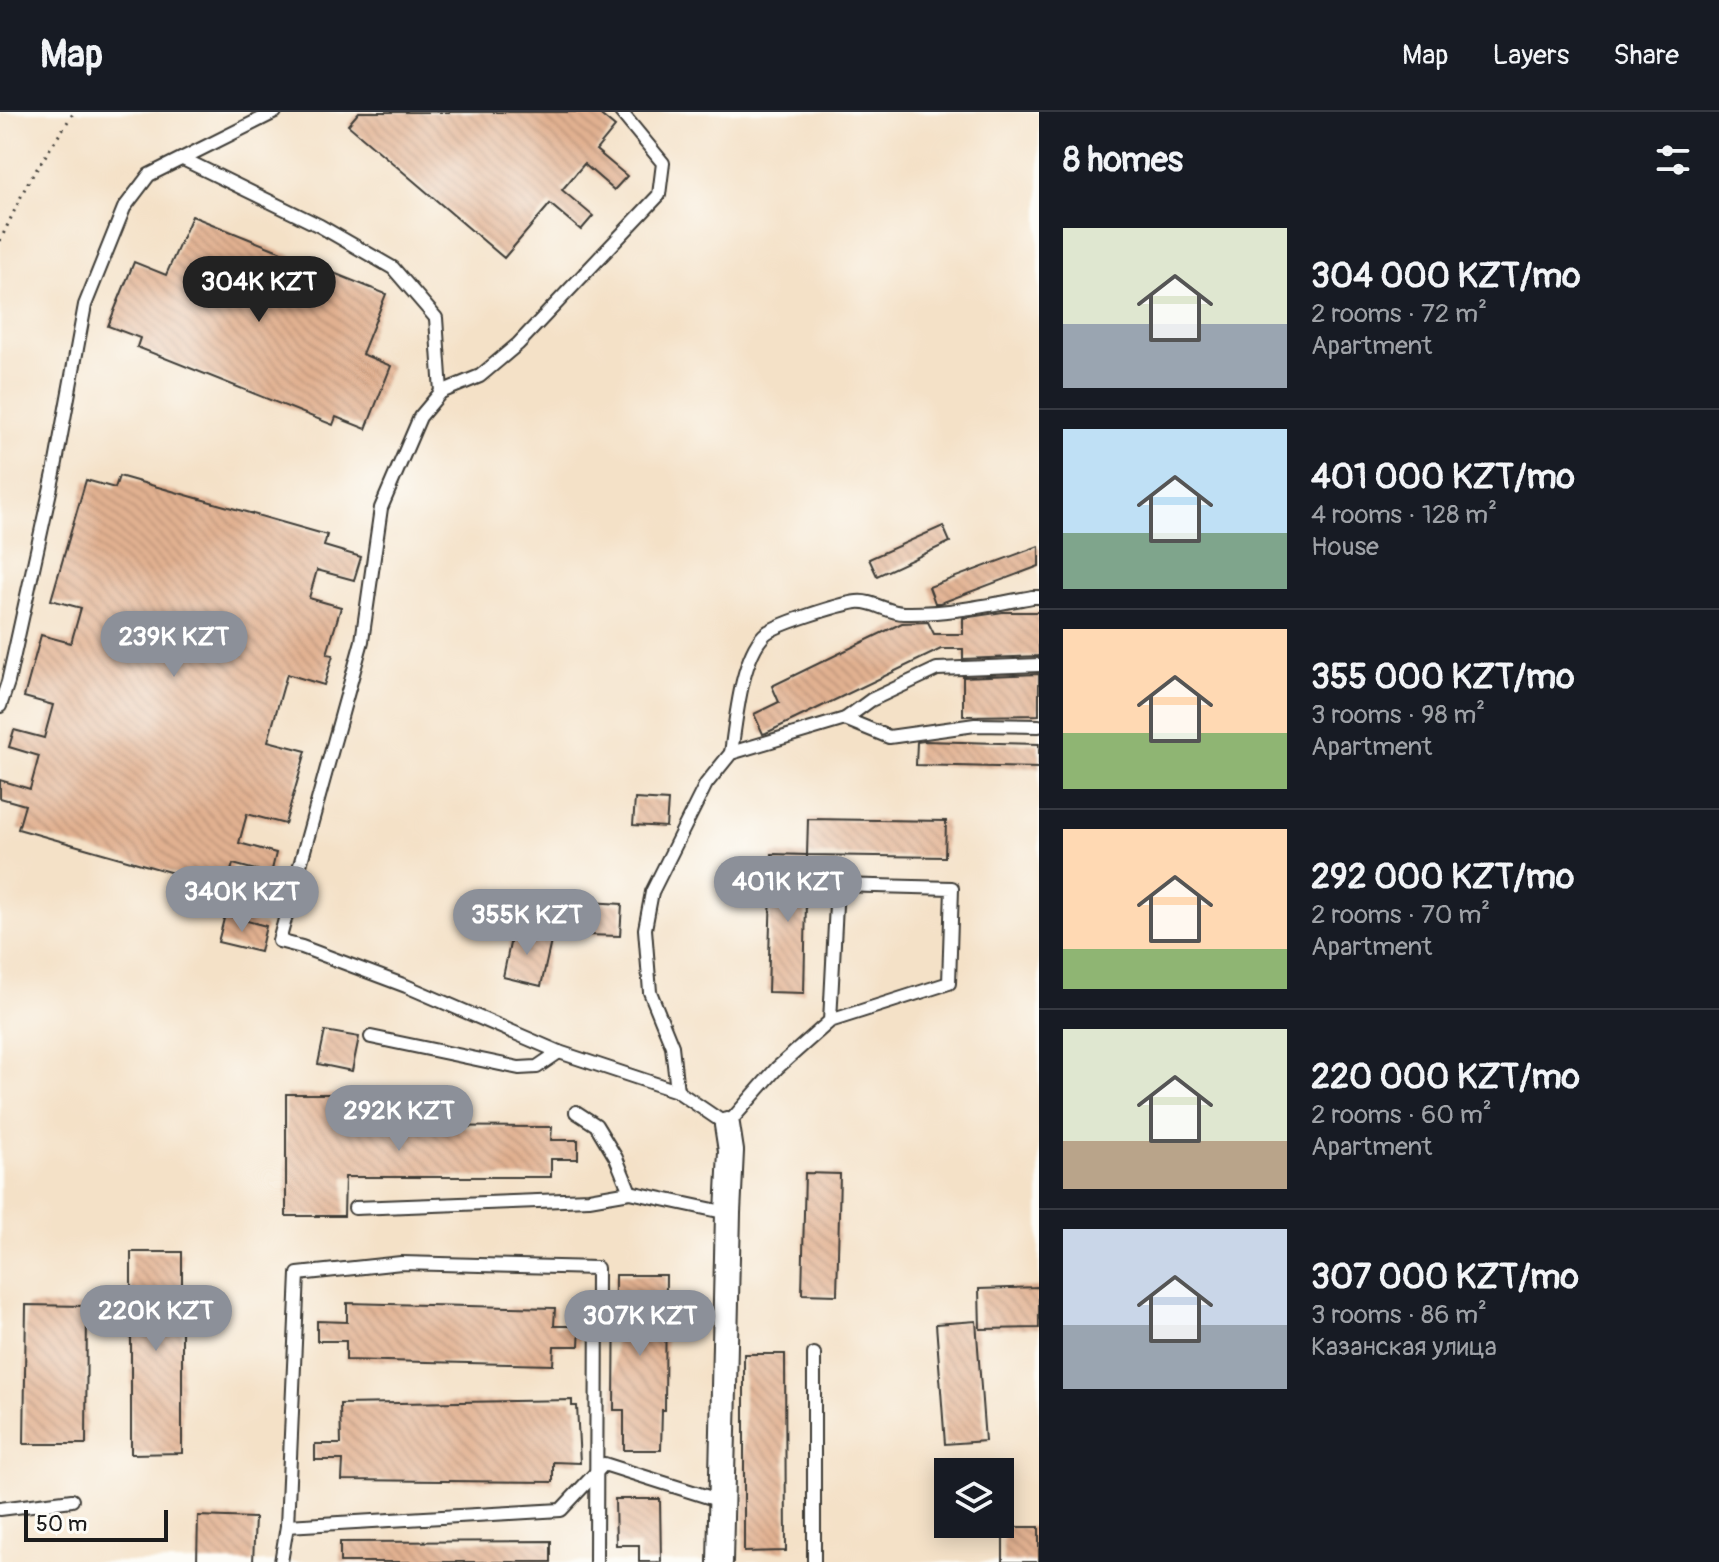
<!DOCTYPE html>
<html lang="en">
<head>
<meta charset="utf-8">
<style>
	:root { --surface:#171b24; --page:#20242c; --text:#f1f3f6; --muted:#9ea1a6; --line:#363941; --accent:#8c9099 }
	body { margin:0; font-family:Pangolin,sans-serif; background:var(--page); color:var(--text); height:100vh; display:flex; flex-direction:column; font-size:30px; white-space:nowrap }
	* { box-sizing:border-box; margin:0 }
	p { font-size:26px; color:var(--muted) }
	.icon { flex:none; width:44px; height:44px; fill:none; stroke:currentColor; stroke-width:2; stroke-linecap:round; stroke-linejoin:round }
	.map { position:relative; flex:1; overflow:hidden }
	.drawer { display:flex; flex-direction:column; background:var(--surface); width:680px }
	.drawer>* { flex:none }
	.tools { position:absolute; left:934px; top:1346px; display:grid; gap:16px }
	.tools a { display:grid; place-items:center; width:80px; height:80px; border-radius:0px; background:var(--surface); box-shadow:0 4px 20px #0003; font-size:40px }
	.scale { position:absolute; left:24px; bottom:20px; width:144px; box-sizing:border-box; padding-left:8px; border:4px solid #1c1c1c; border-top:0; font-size:22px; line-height:28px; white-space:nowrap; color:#1c1c1c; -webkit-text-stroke:6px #fdfcf7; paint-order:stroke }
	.price { position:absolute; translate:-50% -68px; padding:0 18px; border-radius:28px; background:var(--accent); color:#fff; font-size:26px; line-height:52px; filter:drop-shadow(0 2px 4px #0008) }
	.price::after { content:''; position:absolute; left:50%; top:48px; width:24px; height:18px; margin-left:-12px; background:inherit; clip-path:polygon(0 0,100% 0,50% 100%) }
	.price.selected { background:#222; color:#fff }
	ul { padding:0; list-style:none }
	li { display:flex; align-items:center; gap:24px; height:200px; padding:0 24px }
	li+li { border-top:2px solid var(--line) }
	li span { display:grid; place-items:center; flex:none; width:224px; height:160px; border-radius:0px; color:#555 }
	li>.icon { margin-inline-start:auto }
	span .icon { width:96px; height:96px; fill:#fffc; stroke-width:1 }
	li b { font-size:34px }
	h2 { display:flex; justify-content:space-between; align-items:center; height:96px; padding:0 24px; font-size:34px }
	header { display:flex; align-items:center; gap:48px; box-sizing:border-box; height:112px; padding:0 40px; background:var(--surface); border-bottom:2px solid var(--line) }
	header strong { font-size:38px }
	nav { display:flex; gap:44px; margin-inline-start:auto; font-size:28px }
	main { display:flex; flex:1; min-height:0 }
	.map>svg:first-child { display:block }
	.building { fill:url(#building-back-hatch) }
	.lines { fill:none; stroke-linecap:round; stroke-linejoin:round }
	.service-casing { stroke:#3c3a36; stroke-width:16 }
	.minor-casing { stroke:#3c3a36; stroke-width:28 }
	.path { stroke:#3c3a36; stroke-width:3; stroke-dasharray:2 6; stroke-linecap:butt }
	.service { stroke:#fff; stroke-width:12 }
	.minor { stroke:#fff; stroke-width:24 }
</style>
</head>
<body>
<header>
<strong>Map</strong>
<nav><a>Map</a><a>Layers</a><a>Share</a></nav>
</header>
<main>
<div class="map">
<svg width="1039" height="1450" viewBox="0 0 1039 1450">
	<defs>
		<pattern id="building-back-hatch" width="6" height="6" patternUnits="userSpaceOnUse" patternTransform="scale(2)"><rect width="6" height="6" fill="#e1b090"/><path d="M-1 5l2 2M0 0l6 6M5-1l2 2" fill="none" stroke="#c0977c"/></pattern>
	</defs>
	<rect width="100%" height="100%" fill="#fdfcf7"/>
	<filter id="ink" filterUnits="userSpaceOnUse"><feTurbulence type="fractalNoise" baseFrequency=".0125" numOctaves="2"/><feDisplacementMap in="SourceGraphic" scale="16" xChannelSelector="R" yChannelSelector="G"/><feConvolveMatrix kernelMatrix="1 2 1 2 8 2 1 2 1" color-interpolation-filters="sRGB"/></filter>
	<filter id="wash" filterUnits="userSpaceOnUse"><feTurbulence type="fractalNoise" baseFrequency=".006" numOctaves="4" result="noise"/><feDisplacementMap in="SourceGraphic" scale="32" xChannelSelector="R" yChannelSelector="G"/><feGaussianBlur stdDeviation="1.8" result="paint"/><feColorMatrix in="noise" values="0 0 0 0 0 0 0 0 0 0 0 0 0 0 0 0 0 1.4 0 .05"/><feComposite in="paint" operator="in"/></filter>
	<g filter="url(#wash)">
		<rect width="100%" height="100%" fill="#f4e1c7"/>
		<g id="blocks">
			<g class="building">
				<polygon points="359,0 597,0 615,15 596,38 627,64 614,78 584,52 562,78 593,104 581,118 550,92 504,146 348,13"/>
				<polygon points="192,104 386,182 362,242 391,254 366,317 336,305 333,313 137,235 140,226 108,214 134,150 166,163"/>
				<polygon points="119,364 327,423 324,434 361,445 354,468 317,458 309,486 341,495 327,542 333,543 324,573 287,562 268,629 306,639 285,712 247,702 239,731 276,741 271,762 233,752 226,776 18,717 25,693 0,686 0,668 30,677 39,644 9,635 14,618 44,626 53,593 24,585 41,523 71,531 81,496 51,488 86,368 115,376"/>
				<polygon points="943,414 950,430 877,464 869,447"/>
				<polygon points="1039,434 1039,454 941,491 935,491 929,475"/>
				<polygon points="1003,500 1039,500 1039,544 963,547 963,537 941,537 766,621 763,622 754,602 779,590 772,574 902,511 928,510 934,522 963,522 963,506"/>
				<polygon points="1039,562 1039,603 963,604 963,565"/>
				<polygon points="924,629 1039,632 1039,656 916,653 917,630"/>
				<polygon points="635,687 668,689 666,715 633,713"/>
				<polygon points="808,707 946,709 945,745 807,743"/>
				<polygon points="772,742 807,743 804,881 768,880"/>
				<polygon points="589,790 622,792 620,824 587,823"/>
				<polygon points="225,803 266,814 260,840 218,830"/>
				<polygon points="513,817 552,825 541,874 503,865"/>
				<polygon points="325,919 359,925 352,959 318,952"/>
				<polygon points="286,982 345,982 345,1014 552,1015 551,1028 578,1028 578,1047 551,1047 551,1065 345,1065 344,1104 286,1104"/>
				<polygon points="805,1061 840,1062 837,1183 802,1182"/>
				<polygon points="131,1140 182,1140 182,1341 131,1342"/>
				<polygon points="615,1163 666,1163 665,1298 662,1298 661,1338 624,1338 624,1298 614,1298"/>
				<polygon points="1039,1175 1039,1216 980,1217 979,1177"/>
				<polygon points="347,1191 555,1196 554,1214 580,1214 579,1234 554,1234 553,1253 346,1248 346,1229 317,1229 317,1209 347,1210"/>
				<polygon points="26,1193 87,1194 86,1332 24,1332"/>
				<polygon points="976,1209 985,1329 945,1332 936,1212"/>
				<polygon points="744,1242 785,1242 786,1439 744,1440"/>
				<polygon points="572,1288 572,1294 577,1294 580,1351 553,1350 553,1370 342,1368 343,1348 315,1348 315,1332 341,1332 340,1292"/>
				<polygon points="615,1387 660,1387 661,1450 639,1450 639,1433 616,1433"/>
				<polygon points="198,1404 255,1406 253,1450 197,1450"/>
				<rect x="1003" y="1415" width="36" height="35"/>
				<polygon points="551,1429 551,1450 340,1450 340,1430"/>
			</g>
		</g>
	</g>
	<g filter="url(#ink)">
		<use href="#blocks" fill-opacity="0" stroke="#3c3a36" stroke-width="2"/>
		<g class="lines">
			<defs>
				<g id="service">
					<polyline points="621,0 663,51 659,83 518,232 480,264 441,280 420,305 381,396 362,529 279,829 302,835 406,874 559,940 677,979 727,1013 777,956 830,909 837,773 952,776 949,871 830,909"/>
					<polyline points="183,47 320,114 393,156 436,206 441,280"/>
					<polyline points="0,594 8,570 54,361 85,193 124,96 149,63 275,0"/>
					<polyline points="845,607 889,625 975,613 1039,614"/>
					<path d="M 731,641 C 736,608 741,547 764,523 C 773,513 841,492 857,490 C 872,488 888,501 904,501 C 948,502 990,493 1032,485 L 1039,485"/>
					<polyline points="371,925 519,956 537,955 559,940"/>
					<polyline points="677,979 672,934 650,880 645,817 652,780 706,672 731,641 845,607 871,588 937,557 1039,553"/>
					<polyline points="576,1000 596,1013 616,1046 630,1080"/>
					<polyline points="355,1096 589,1087 630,1080 728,1101"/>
					<polyline points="0,1397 72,1388"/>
					<polyline points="287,1414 298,1162 401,1151 597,1156 596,1450"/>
					<polyline points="281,1450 287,1414 561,1398 604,1352 721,1389"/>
					<polyline points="814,1450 814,1242"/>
				</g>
				<polyline id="minor" points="720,1450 728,1101 731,1039 727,1013"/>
			</defs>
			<use href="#service" class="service-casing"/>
			<use href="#minor" class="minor-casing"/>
			<polyline class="path" points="0,129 27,72 74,0"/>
			<use href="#service" class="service"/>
			<use href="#minor" class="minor"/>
		</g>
	</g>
</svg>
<div class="tools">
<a><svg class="icon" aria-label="layers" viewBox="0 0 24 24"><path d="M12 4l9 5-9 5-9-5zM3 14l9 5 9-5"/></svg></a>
</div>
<div class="scale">50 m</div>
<b class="price selected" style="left:259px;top:212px">304K KZT</b>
<b class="price" style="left:174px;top:567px">239K KZT</b>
<b class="price" style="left:788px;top:812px">401K KZT</b>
<b class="price" style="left:242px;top:822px">340K KZT</b>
<b class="price" style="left:527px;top:845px">355K KZT</b>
<b class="price" style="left:399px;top:1041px">292K KZT</b>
<b class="price" style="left:156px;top:1241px">220K KZT</b>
<b class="price" style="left:640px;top:1246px">307K KZT</b>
</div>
<section class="drawer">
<h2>8 homes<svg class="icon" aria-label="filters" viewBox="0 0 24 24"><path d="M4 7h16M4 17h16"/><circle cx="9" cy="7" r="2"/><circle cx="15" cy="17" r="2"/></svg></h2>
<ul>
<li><span style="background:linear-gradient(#dfe7d0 60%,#9aa5b1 0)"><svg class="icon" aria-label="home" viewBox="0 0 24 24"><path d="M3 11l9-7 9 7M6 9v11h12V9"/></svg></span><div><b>304 000 KZT/mo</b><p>2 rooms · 72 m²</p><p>Apartment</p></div></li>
<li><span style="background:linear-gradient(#bfe0f5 65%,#7fa58c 0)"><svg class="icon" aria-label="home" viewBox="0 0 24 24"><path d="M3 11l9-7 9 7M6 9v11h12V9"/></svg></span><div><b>401 000 KZT/mo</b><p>4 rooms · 128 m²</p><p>House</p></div></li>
<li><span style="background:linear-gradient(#ffd9b3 65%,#8fb573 0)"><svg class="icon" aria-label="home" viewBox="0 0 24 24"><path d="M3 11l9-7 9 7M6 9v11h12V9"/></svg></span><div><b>355 000 KZT/mo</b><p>3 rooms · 98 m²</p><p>Apartment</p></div></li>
<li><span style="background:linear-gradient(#ffd9b3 75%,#8fb573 0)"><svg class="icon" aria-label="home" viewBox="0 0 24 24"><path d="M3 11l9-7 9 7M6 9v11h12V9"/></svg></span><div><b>292 000 KZT/mo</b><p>2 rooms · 70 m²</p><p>Apartment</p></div></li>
<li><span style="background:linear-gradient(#dfe7d0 70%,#b9a48a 0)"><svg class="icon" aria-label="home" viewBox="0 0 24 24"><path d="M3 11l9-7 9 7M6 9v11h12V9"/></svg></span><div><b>220 000 KZT/mo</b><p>2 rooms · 60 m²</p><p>Apartment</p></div></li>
<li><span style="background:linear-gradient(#c9d6e8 60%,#9aa5b1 0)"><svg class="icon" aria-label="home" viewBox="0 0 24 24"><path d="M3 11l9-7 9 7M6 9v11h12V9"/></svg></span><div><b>307 000 KZT/mo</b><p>3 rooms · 86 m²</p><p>Казанская улица</p></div></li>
</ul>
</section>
</main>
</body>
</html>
